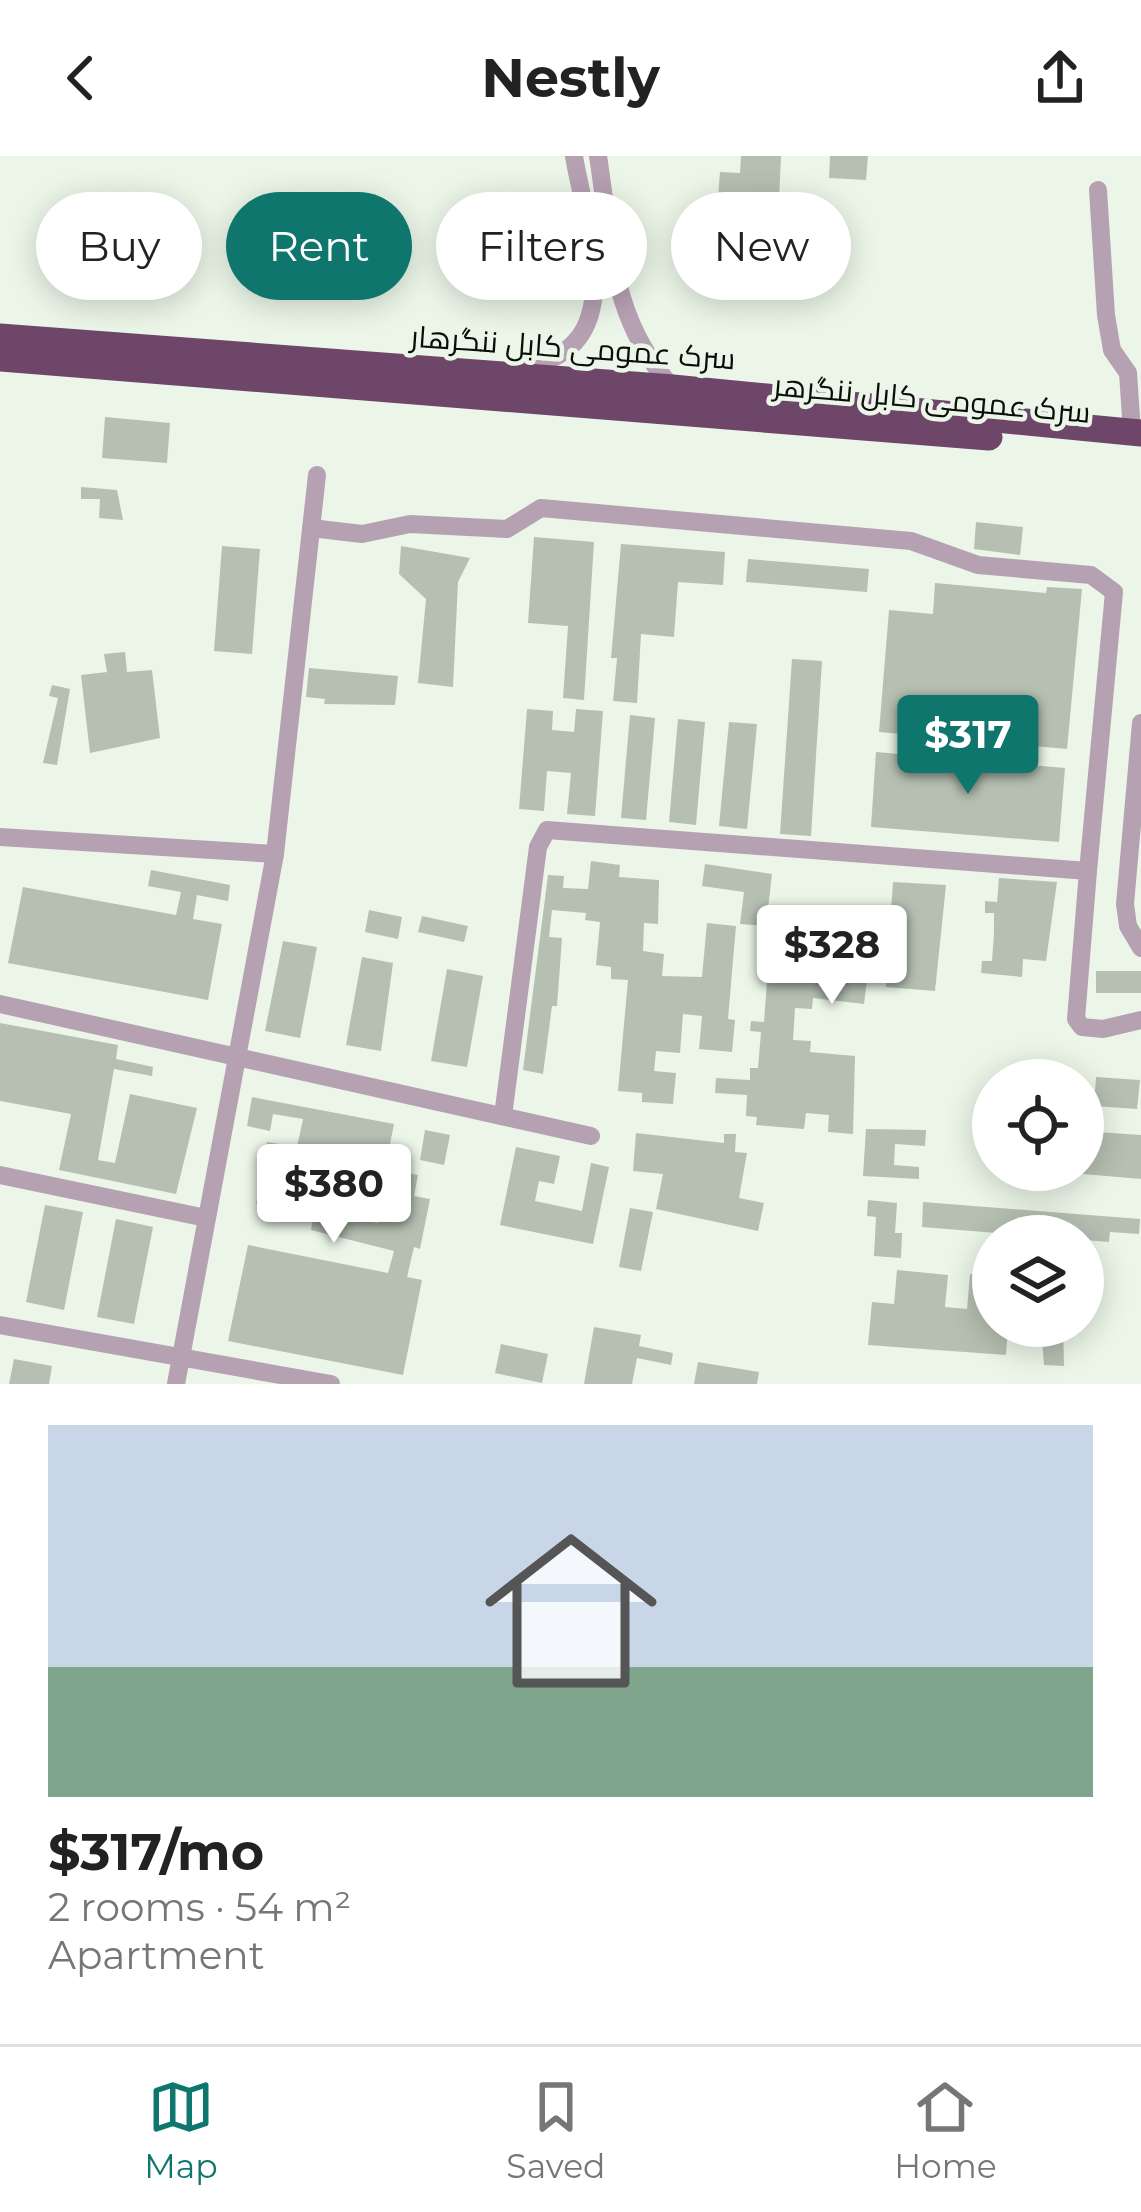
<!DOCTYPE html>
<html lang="en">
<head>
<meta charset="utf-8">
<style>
	:root { --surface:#fff; --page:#f2f2f2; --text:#222; --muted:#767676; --line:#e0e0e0; --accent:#0f766e }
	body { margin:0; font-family:Montserrat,Cairo,sans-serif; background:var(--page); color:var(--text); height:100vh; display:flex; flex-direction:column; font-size:45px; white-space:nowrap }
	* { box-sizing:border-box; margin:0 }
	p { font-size:39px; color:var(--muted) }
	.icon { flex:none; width:66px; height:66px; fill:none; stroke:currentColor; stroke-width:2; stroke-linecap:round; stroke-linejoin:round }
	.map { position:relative; height:1228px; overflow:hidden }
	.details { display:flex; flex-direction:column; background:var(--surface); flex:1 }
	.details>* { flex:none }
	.hud { position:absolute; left:36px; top:36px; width:1071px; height:108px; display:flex; gap:24px }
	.controls { position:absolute; left:972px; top:903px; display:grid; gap:24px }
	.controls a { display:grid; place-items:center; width:132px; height:132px; border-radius:50%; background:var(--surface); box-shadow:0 6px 30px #0003; font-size:60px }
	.price { position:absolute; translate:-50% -102px; padding:0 27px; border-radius:12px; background:#fff; color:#222; font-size:39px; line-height:78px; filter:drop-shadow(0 3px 6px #0008) }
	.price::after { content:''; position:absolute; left:50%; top:72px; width:36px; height:27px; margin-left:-18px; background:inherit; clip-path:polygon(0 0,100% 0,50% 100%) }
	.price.on { background:var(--accent); color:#fff }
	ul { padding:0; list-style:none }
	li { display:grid; align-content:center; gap:24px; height:636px; padding:0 48px }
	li+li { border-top:3px solid var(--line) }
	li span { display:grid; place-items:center; height:372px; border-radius:0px; color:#555 }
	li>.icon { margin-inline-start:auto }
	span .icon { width:216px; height:216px; fill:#fffc; stroke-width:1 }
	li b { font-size:51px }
	.tag { padding:0 42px; border-radius:54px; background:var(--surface); box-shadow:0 6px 30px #0003; font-size:42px; line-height:108px }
	.tag.on { background:var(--accent); color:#fff }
	header { display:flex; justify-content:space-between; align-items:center; height:156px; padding:0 48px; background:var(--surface); font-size:54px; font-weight:700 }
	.tab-bar { display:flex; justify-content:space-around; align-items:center; height:168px; border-top:3px solid var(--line); background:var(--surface); font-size:33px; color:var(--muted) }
	.tab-bar a { display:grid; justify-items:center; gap:6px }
	.tab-bar .on { color:var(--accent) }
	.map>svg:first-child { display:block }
	.building { fill:#b5c0b2; fill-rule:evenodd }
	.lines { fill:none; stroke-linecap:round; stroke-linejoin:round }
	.minor { stroke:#b6a1b3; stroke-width:18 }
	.highway { stroke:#6e466a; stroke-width:27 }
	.labels { text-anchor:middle; stroke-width:9; stroke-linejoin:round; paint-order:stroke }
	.street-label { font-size:30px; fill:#0a0d09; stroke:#ebf6e8 }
</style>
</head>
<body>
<header><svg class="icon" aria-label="back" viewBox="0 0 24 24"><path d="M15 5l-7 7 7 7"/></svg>Nestly<svg class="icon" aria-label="share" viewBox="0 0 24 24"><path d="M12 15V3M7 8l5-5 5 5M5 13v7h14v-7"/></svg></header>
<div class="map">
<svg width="1141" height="1228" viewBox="0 0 1141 1228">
	<rect width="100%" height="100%" fill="#ebf6e8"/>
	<g class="building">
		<polygon points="741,0 781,0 779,44 718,41 720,16 740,17"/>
		<polygon points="830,0 868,0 866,24 829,22"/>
		<polygon points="363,92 402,93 401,112 362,111"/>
		<polygon points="105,261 170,267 167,307 102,302"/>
		<polygon points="81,331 117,334 123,364 99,362 100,343 81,343"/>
		<polygon points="976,366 1023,371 1020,399 974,393"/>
		<polygon points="534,381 594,386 584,544 563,542 568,470 528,467"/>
		<polygon points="621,388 725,396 723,429 678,426 674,481 641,478 637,547 613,545 617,502 611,502"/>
		<polygon points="222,390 260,393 252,498 214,495"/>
		<polygon points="401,390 470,402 458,426 453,531 418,527 426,443 399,418"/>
		<polygon points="748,403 869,413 867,436 746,426"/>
		<polygon points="935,427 1046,437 1047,431 1082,433 1067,593 879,576 889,454 933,458"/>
		<polygon points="125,496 127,516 152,514 160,582 90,597 81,519 107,516 104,498"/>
		<polygon points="792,503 822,505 811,680 780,678"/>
		<polygon points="309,512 398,520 395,549 324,548 325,543 306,541"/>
		<polygon points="52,529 70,533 57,609 43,607 58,542 49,540"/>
		<polygon points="527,553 553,555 552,574 574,576 576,553 603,555 595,660 567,658 571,617 547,615 544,655 519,653"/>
		<polygon points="630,559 655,562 646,664 621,662"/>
		<polygon points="678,563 705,566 696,669 669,666"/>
		<polygon points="729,566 757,568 747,673 719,670"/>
		<polygon points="876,596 1065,612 1059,686 871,671"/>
		<polygon points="591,705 620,709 619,721 659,724 658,768 644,767 643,795 664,798 662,820 702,821 707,767 736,770 728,863 735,864 732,896 699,893 702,860 683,858 680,897 656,895 654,915 676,917 673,948 642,946 642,937 618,935 628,824 611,823 611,811 596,809 600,766 585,764 586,757 552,754 549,781 562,782 557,850 552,850 543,918 523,914 548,719 564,720 563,732 588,733"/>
		<polygon points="705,708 772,718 766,770 740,768 744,736 702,730"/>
		<polygon points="151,714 230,729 228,745 197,739 193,763 222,768 208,844 8,807 23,731 176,759 181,736 148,730"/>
		<polygon points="999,722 1057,726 1046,805 1023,803 1022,821 981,817 982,805 992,805 994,777 994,757 985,757 985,745 997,746"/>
		<polygon points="893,726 946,729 935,835 886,831 887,818 868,816 864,848 813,842 812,853 795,852 793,884 811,885 810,896 855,900 853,978 828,976 829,959 806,957 804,973 756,969 757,961 746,960 747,939 715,937 716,922 750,924 750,912 758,912 761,876 750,875 751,865 764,866 771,770 889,782"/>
		<polygon points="369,754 402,761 398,783 365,776"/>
		<polygon points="422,760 468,770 464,786 418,776"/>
		<polygon points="283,785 317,791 300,882 265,875"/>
		<polygon points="362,801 393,807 381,895 346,889"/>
		<polygon points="447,813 483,820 467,911 431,905"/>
		<rect x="1096" y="815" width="45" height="22"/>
		<polygon points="0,867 118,889 116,903 153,911 152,920 114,913 98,1004 115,1007 130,938 197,952 176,1038 59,1014 71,958 0,945"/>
		<polygon points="1096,921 1140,924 1137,953 1094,950"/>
		<path d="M 252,941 L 394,968 L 385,1013 L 418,1019 L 414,1040 L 430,1043 L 420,1093 L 414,1091 L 407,1121 L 422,1124 L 403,1219 L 228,1185 L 248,1089 L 388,1117 L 394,1095 L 311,1074 L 317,1038 L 290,1033 L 286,1053 L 256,1048 L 267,986 L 297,991 L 303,963 L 273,958 L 270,975 L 247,970 ZM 357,1028 L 384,1033 L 378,1067 L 350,1062 Z"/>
		<polygon points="866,973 926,974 925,990 895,988 894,1009 919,1011 919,1023 863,1020"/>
		<polygon points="425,974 450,979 444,1009 420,1004"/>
		<polygon points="1083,975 1141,979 1141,1023 1083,1018"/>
		<polygon points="636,977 724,987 724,978 736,978 735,996 747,997 739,1042 764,1047 758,1075 656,1053 663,1018 633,1015"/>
		<polygon points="516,991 560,1000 554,1028 539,1025 535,1045 582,1055 591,1007 609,1011 593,1088 500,1069"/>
		<polygon points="868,1044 897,1047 895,1077 902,1077 901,1102 874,1100 876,1061 867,1060"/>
		<polygon points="923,1046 1140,1063 1139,1078 1110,1076 1109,1086 922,1071"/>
		<polygon points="45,1049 83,1056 64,1154 26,1146"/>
		<polygon points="630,1052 653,1056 641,1115 619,1111"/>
		<polygon points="116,1063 153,1071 134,1168 97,1161"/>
		<polygon points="897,1114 948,1119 945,1151 967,1153 970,1118 993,1120 990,1155 993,1172 1008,1173 1006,1199 868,1189 872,1146 894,1148"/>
		<polygon points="1041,1170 1063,1170 1064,1210 1044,1209"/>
		<polygon points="594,1171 641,1179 639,1190 673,1197 671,1209 637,1202 632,1228 584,1228"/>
		<polygon points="501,1188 548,1198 542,1227 495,1217"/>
		<polygon points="14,1203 52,1210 49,1228 9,1228"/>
		<polygon points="698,1206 759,1216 757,1228 694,1228"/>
	</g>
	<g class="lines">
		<g class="minor">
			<path d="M 598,0 C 612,89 610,163 673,232"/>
			<polyline points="1098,34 1106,159 1112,194 1128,217 1132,276"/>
			<path d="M 516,216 C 536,209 561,202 575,186 C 615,143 582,51 574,0"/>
			<polyline points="311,372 362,378 410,368 507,373 541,352 911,385 978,409 1091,419 1114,436 1088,715"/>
			<polyline points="1141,567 1125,748 1128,770 1141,792"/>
			<polyline points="0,681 275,698"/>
			<polyline points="0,848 591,980"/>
			<polyline points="503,960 538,691 547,674 1088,715 1076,863 1082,871 1103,873 1141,864"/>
			<polyline points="0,1019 206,1062"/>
			<polyline points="0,1169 331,1228"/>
			<polyline points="176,1228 275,698 317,319"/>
		</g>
		<g class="highway">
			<polyline points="0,181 673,232 1141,277"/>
			<polyline points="0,202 989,281"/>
		</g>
	</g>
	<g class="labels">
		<g class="street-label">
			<text transform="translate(573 192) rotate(4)" y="10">سرک عمومی کابل ننگرهار</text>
			<text transform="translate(932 243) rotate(5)" y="10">سرک عمومی کابل ننگرهر</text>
		</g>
	</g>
</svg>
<div class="controls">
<a><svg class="icon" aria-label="locate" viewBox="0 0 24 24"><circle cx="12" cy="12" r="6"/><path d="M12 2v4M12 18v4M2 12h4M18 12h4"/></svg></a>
<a><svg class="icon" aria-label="layers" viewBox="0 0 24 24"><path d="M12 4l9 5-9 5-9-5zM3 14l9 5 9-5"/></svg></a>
</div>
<b class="price on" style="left:968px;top:641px">$317</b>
<b class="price" style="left:832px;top:851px">$328</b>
<b class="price" style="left:334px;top:1090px">$380</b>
<div class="hud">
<a class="tag">Buy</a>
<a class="tag on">Rent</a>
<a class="tag">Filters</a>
<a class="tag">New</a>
</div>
</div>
<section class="details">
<ul>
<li><span style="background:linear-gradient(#c9d6e8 65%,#7fa58c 0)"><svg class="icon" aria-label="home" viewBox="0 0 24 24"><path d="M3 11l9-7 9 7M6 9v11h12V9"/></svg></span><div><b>$317/mo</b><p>2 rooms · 54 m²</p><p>Apartment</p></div></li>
</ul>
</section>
<nav class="tab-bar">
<a class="on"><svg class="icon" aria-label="map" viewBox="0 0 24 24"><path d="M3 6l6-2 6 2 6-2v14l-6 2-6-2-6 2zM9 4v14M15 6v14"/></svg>Map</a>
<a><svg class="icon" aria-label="saved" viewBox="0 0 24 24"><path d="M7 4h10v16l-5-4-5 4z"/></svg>Saved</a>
<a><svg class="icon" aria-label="home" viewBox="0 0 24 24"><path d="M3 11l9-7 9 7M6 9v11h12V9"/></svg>Home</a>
</nav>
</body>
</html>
